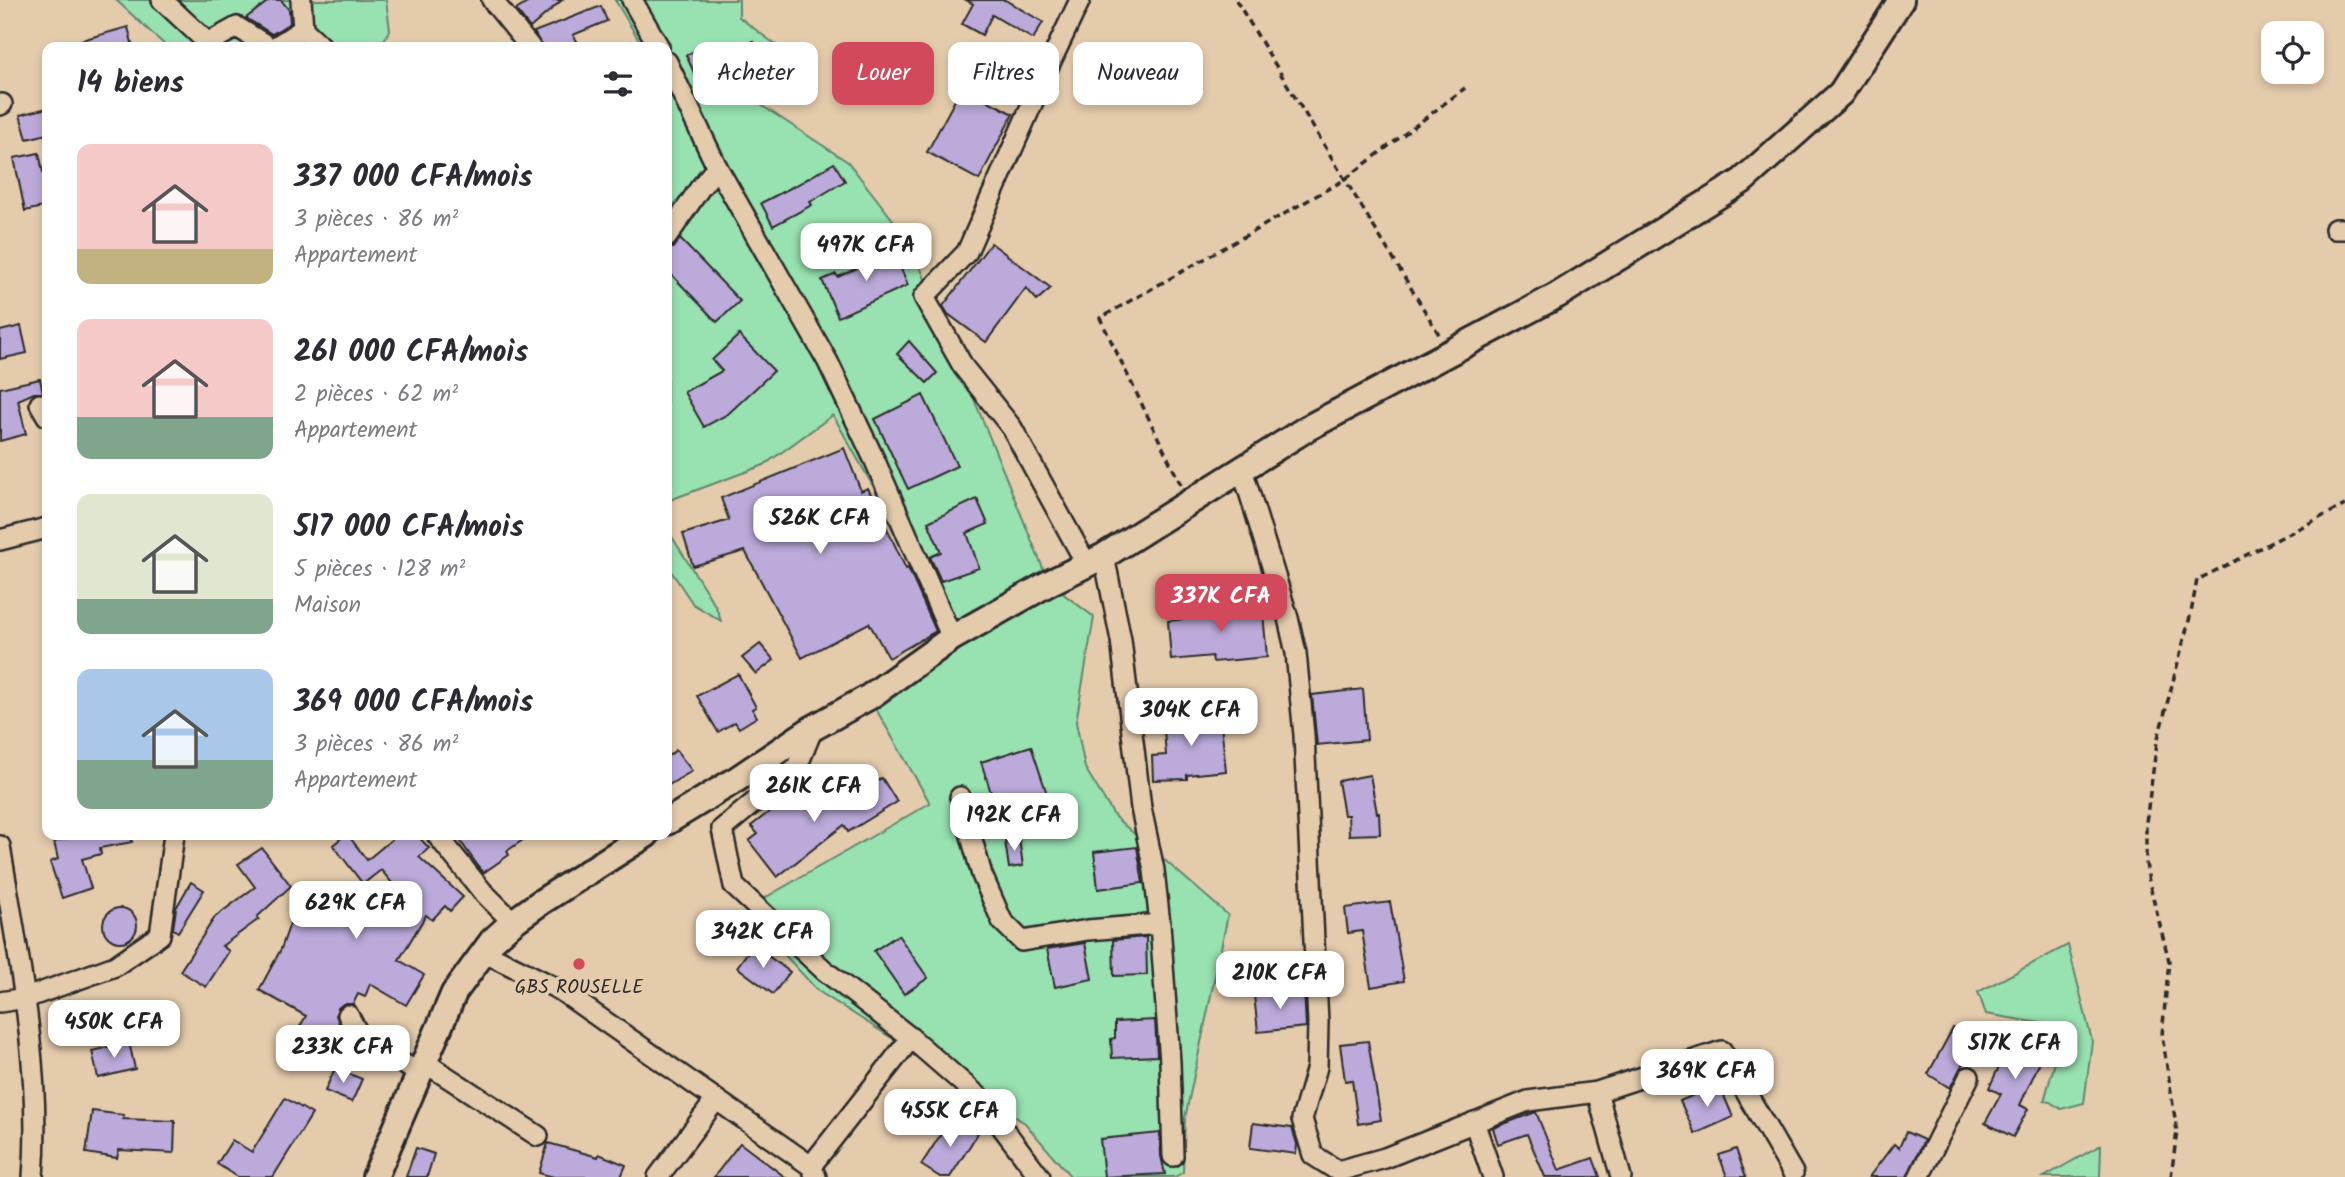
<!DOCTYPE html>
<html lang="fr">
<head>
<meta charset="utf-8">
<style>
	:root { --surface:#fff; --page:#f7f7f7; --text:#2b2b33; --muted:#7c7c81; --accent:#d1495b }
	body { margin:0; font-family:Kalam,sans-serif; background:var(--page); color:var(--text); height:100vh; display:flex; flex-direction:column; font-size:26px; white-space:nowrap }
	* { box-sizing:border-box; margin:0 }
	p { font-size:23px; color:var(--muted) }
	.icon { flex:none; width:38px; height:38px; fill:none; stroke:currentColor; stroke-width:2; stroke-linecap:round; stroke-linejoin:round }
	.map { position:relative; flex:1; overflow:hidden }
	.side { position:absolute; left:42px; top:42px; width:630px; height:798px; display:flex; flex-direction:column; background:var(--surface); border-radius:14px; box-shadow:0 4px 10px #0003 }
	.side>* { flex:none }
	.top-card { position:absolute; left:693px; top:42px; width:665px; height:63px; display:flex; gap:14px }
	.buttons { position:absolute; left:2261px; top:21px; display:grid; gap:14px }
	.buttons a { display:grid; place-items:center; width:63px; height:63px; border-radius:14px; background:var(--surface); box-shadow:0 4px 10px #0003; font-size:35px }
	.price { position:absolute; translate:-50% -60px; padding:0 16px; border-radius:14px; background:#fff; color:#222; font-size:23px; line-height:46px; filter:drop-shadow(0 2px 4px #0008) }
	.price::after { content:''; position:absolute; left:50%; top:42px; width:21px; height:16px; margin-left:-10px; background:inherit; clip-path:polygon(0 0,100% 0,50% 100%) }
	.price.active { background:var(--accent); color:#fff }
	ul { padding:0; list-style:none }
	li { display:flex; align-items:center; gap:21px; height:175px; padding:0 35px }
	li span { display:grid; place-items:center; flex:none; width:196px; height:140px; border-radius:14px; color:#555 }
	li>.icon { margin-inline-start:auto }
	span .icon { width:84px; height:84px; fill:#fffc; stroke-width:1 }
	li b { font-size:30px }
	h2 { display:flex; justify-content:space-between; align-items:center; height:84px; padding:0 35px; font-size:30px }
	.pill { padding:0 24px; border-radius:14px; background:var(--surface); box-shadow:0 4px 10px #0003; font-size:24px; line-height:63px }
	.pill.active { background:var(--accent); color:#fff }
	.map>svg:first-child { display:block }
	.green { fill:#98e1b0; stroke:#62866e; stroke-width:2 }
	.building { fill:#bbaada; stroke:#2b2b2b; stroke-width:2 }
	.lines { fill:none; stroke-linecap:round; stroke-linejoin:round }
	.minor-casing { stroke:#2b2b2b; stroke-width:24 }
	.tertiary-casing { stroke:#2b2b2b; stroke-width:30 }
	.path { stroke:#2b2b2b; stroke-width:3.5; stroke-dasharray:7 5; stroke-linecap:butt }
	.minor { stroke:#e4cbac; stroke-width:19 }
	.tertiary { stroke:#e4cbac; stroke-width:24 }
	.poi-dot { fill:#d1495b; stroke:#e4cbac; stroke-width:2.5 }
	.labels { text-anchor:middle; stroke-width:7; stroke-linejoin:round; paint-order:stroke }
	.poi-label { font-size:19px; fill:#2b2b2b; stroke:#e4cbac }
</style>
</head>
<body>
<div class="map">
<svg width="2345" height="1177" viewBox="0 0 2345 1177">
	<rect width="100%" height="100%" fill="#e4cbac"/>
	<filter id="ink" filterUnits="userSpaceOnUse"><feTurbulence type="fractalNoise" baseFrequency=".0143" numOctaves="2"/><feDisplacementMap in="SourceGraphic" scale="14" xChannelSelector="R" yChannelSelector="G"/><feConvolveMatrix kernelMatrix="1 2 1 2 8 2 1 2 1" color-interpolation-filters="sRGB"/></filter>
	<g filter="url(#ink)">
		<g class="green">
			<polygon points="116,0 386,0 390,30 380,47 167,47"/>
			<polygon points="615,0 739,0 739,17 780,48 761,105 848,162 910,242 1049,583 1094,617 1076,722 1085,768 1115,817 1228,915 1185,1118 1183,1172 1175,1177 1071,1177 1025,1123 818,991 770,939 763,899 930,803 869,697 952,638 929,586 833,415 764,465 667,501 667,47 643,47"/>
			<polygon points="667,529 716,607 721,621 693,604 667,565"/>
			<polygon points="2068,945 2092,1041 2084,1103 2061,1109 2050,1102 2044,1101 2065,1027 1986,1014 1978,992"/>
			<polygon points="2101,1145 2100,1177 2044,1177"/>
		</g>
		<g class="building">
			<polygon points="270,0 281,0 289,10 290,23 272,34 246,18"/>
			<polygon points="532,0 562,0 530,28 516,10"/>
			<polygon points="966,0 1005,0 1043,22 1033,39 992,15 982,35 962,24 973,4"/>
			<polygon points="601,6 607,21 573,35 577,41 567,47 542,47 534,32"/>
			<polygon points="128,27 133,47 72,47 71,43"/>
			<polygon points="753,41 770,62 754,76 736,56"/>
			<polygon points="710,44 719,67 696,77 686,55"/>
			<polygon points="962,87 1013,114 979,180 927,152"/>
			<polygon points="47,108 47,134 27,139 20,115"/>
			<polygon points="39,153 43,172 47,171 47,206 25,211 14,158"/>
			<polygon points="834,163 845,181 810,202 812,205 773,226 761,203 800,183"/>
			<polygon points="680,239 740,301 717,322 667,270 667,249 673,248"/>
			<polygon points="991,243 1051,288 1037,300 1026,288 986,342 948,314 943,306"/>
			<polygon points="892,248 908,285 838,317 822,280 836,274 838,277 875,260 873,257"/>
			<polygon points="21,326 27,353 0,359 0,331"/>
			<polygon points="739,335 774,371 728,414 704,427 684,392 722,371 712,360"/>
			<polygon points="909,341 937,373 927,383 897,354"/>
			<polygon points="40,379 43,393 34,393 18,400 26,434 0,441 0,388"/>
			<polygon points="923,395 957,466 908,489 875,419"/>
			<polygon points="844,448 861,491 868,488 906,569 908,568 936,631 889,658 869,623 802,658 745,551 693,566 683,534 729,520 721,498"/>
			<polygon points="977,499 988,524 967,533 979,568 941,581 930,557 941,552 928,522"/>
			<polygon points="1262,602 1267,657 1213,662 1212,656 1171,660 1168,621 1209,616 1208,606"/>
			<polygon points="760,644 774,660 756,674 742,658"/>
			<polygon points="738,674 756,707 752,709 757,717 739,728 735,722 718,732 697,696"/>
			<polygon points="1363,689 1367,740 1317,745 1312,695"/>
			<polygon points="1220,714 1226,771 1187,775 1187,779 1153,780 1152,756 1166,755 1163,719"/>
			<polygon points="1031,746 1049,800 999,817 981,762"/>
			<polygon points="676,750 692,771 667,786 667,757"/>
			<polygon points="1370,775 1377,813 1379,813 1380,834 1349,835 1348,815 1344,815 1338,781"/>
			<polygon points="882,778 897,802 848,832 844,825 777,877 749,841 758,834 751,826 786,799 789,804 804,792 820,812 869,782 871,785"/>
			<polygon points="78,835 131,835 132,842 100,848 101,854 82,859 91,888 62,898 50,862 58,859 54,842"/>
			<polygon points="345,835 348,835 367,860 397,835 417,835 429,848 419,857 463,897 450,911 445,906 432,920 426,915 399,960 424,975 406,1005 370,984 365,997 358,994 353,1004 343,1004 338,1008 336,1015 340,1026 320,1059 291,1042 306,1016 259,990 281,949 300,895 382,918 384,915 388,916 385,913 399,891 381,870 363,884 333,845"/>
			<polygon points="456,835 530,835 507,851 509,855 483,873"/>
			<polygon points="1019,839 1023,866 1009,868 1005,841"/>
			<polygon points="1137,847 1143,883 1098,889 1094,852"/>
			<polygon points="262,848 291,886 257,917 259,919 222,946 229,951 206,987 180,971 215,917 255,887 238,864"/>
			<polygon points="191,882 204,890 178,932 173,929 176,908"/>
			<polygon points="1390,902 1404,981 1371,987 1362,931 1348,933 1345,908"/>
			<circle cx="120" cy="925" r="17"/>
			<polygon points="898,935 928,978 904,994 874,951"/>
			<polygon points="1146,937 1147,975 1114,976 1113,940"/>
			<polygon points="1085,943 1092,979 1055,987 1047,949"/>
			<polygon points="753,945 790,972 773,994 737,967"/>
			<polygon points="1304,990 1306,1027 1258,1032 1254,995"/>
			<polygon points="1155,1020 1157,1056 1112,1058 1111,1039 1115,1038 1115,1022"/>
			<polygon points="1953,1028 1975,1040 1950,1088 1928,1074"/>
			<polygon points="2017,1028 2049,1042 2020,1105 2028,1109 2013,1137 1985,1123 2001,1094 1989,1088"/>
			<polygon points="1368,1041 1381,1120 1358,1124 1352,1080 1345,1081 1340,1044"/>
			<polygon points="129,1042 135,1069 98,1078 92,1051"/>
			<polygon points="335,1068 362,1079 352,1102 325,1091"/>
			<polygon points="1719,1084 1733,1117 1695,1134 1680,1101"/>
			<polygon points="285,1098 312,1114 273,1177 238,1177 217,1164 232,1140 252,1152"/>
			<polygon points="92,1111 124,1115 123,1119 175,1121 174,1153 119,1150 117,1158 86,1153"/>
			<polygon points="1536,1112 1559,1170 1593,1158 1600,1177 1545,1177 1527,1134 1498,1144 1493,1128"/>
			<polygon points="952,1117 978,1133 950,1177 940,1177 921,1165"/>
			<polygon points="1253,1123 1292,1128 1297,1144 1296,1154 1250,1148"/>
			<polygon points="1906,1132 1924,1140 1907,1177 1869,1177 1894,1144 1899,1148"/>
			<polygon points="1160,1133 1161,1156 1165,1174 1104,1177 1100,1139"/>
			<polygon points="548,1143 598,1157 599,1154 626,1165 621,1177 554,1177 539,1173"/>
			<polygon points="740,1143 785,1177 714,1177"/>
			<polygon points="416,1148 434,1154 427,1177 406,1177"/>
			<polygon points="1736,1149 1746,1177 1727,1177 1719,1155"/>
		</g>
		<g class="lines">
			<defs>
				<g id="minor">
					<polyline points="162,0 208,43"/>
					<polyline points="492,0 530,47"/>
					<polyline points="632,0 659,47"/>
					<polyline points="1080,0 1050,63 967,252 924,297 964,368 1012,428 1087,565"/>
					<polyline points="303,29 322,47"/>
					<polyline points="206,47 208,43 237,27 269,47"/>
					<polyline points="275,47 303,29 301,0"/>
					<polyline points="667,62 717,167 828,362 875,461 952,638"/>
					<polyline points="0,105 2,104"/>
					<polyline points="2335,229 2345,229"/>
					<polyline points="667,237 700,188 717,167"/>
					<polyline points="40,404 47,416"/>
					<polyline points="1242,469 1288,618 1296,653 1304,735 1318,1022 1317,1067 1302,1119 1313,1155 1338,1171 1385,1158 1528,1101 1597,1092 1722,1051 1793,1173"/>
					<polyline points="0,540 47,528"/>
					<polyline points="1104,556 1121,640 1141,808 1154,870 1160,924 1170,1062 1173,1156"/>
					<polyline points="813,728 797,767 722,829 734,886 825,971 911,1038 979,1097 1040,1177"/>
					<polyline points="960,797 982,875 1002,921 1022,941 1088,930 1160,924"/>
					<polyline points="437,835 482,891 513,922"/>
					<path d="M 0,846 C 18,955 42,1067 33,1177"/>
					<polyline points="484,952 560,990 811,1166 816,1177"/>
					<polyline points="0,1002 26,998 115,966 160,935 174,835"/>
					<polyline points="348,1015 361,1039 419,1073"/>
					<polyline points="424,1062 538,1136"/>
					<polyline points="1597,1092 1621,1177"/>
					<polyline points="1474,1122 1493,1177"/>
					<polyline points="811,1166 911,1038"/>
					<polyline points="658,1177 715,1101"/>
					<polyline points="1919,1177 1969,1077"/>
				</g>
				<g id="tertiary">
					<polyline points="667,822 737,779 813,728 869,697 952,638 1049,583 1104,556 1306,429 1558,295 1742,181 1841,93 1901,0"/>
					<polyline points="375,1177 454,993 492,941 513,922 541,902 646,835"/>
				</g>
			</defs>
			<use href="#minor" class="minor-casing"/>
			<use href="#tertiary" class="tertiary-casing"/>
			<g class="path">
				<polyline points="1236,0 1440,336"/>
				<polyline points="1181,485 1100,318 1344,180 1465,88"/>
				<polyline points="2171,1177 2177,1131 2162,1035 2169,961 2149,882 2146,863 2146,822 2157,742 2191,613 2197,580 2345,505"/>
			</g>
			<use href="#minor" class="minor"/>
			<use href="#tertiary" class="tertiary"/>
		</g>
	</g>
	<circle class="poi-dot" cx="579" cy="964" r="7"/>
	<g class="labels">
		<g class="poi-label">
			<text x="579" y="993">GBS ROUSELLE</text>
		</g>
	</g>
</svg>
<div class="buttons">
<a><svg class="icon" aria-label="locate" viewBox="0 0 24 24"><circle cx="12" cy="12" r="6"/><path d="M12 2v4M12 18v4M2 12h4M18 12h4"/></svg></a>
</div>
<b class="price" style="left:866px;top:283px">497K CFA</b>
<b class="price" style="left:820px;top:556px">526K CFA</b>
<b class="price active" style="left:1221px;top:634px">337K CFA</b>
<b class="price" style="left:1191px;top:748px">304K CFA</b>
<b class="price" style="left:814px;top:824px">261K CFA</b>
<b class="price" style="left:1014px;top:853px">192K CFA</b>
<b class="price" style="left:356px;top:941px">629K CFA</b>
<b class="price" style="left:763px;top:970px">342K CFA</b>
<b class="price" style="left:1280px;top:1011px">210K CFA</b>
<b class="price" style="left:114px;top:1060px">450K CFA</b>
<b class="price" style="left:2015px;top:1081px">517K CFA</b>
<b class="price" style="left:343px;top:1085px">233K CFA</b>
<b class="price" style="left:1707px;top:1109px">369K CFA</b>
<b class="price" style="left:950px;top:1149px">455K CFA</b>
<div class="top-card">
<a class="pill">Acheter</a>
<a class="pill active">Louer</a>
<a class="pill">Filtres</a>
<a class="pill">Nouveau</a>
</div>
<section class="side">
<h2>14 biens<svg class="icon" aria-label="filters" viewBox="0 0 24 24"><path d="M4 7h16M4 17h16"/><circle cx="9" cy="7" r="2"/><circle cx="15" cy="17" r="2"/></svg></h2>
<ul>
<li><span style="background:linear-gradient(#f6c9c9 75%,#c2b280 0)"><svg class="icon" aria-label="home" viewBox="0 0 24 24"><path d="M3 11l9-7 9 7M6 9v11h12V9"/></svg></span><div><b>337 000 CFA/mois</b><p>3 pièces · 86 m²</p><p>Appartement</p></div></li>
<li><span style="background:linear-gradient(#f6c9c9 70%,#7fa58c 0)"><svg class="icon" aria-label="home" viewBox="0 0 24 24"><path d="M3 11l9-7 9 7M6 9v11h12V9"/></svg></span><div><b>261 000 CFA/mois</b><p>2 pièces · 62 m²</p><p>Appartement</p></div></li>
<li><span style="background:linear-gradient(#dfe7d0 75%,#7fa58c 0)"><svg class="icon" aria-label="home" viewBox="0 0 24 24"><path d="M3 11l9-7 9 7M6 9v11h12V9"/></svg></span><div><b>517 000 CFA/mois</b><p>5 pièces · 128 m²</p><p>Maison</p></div></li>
<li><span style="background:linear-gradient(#a9c7e8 65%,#7fa58c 0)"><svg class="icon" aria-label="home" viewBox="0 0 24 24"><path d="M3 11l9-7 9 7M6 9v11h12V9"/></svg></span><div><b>369 000 CFA/mois</b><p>3 pièces · 86 m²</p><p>Appartement</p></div></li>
</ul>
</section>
</div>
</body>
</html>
